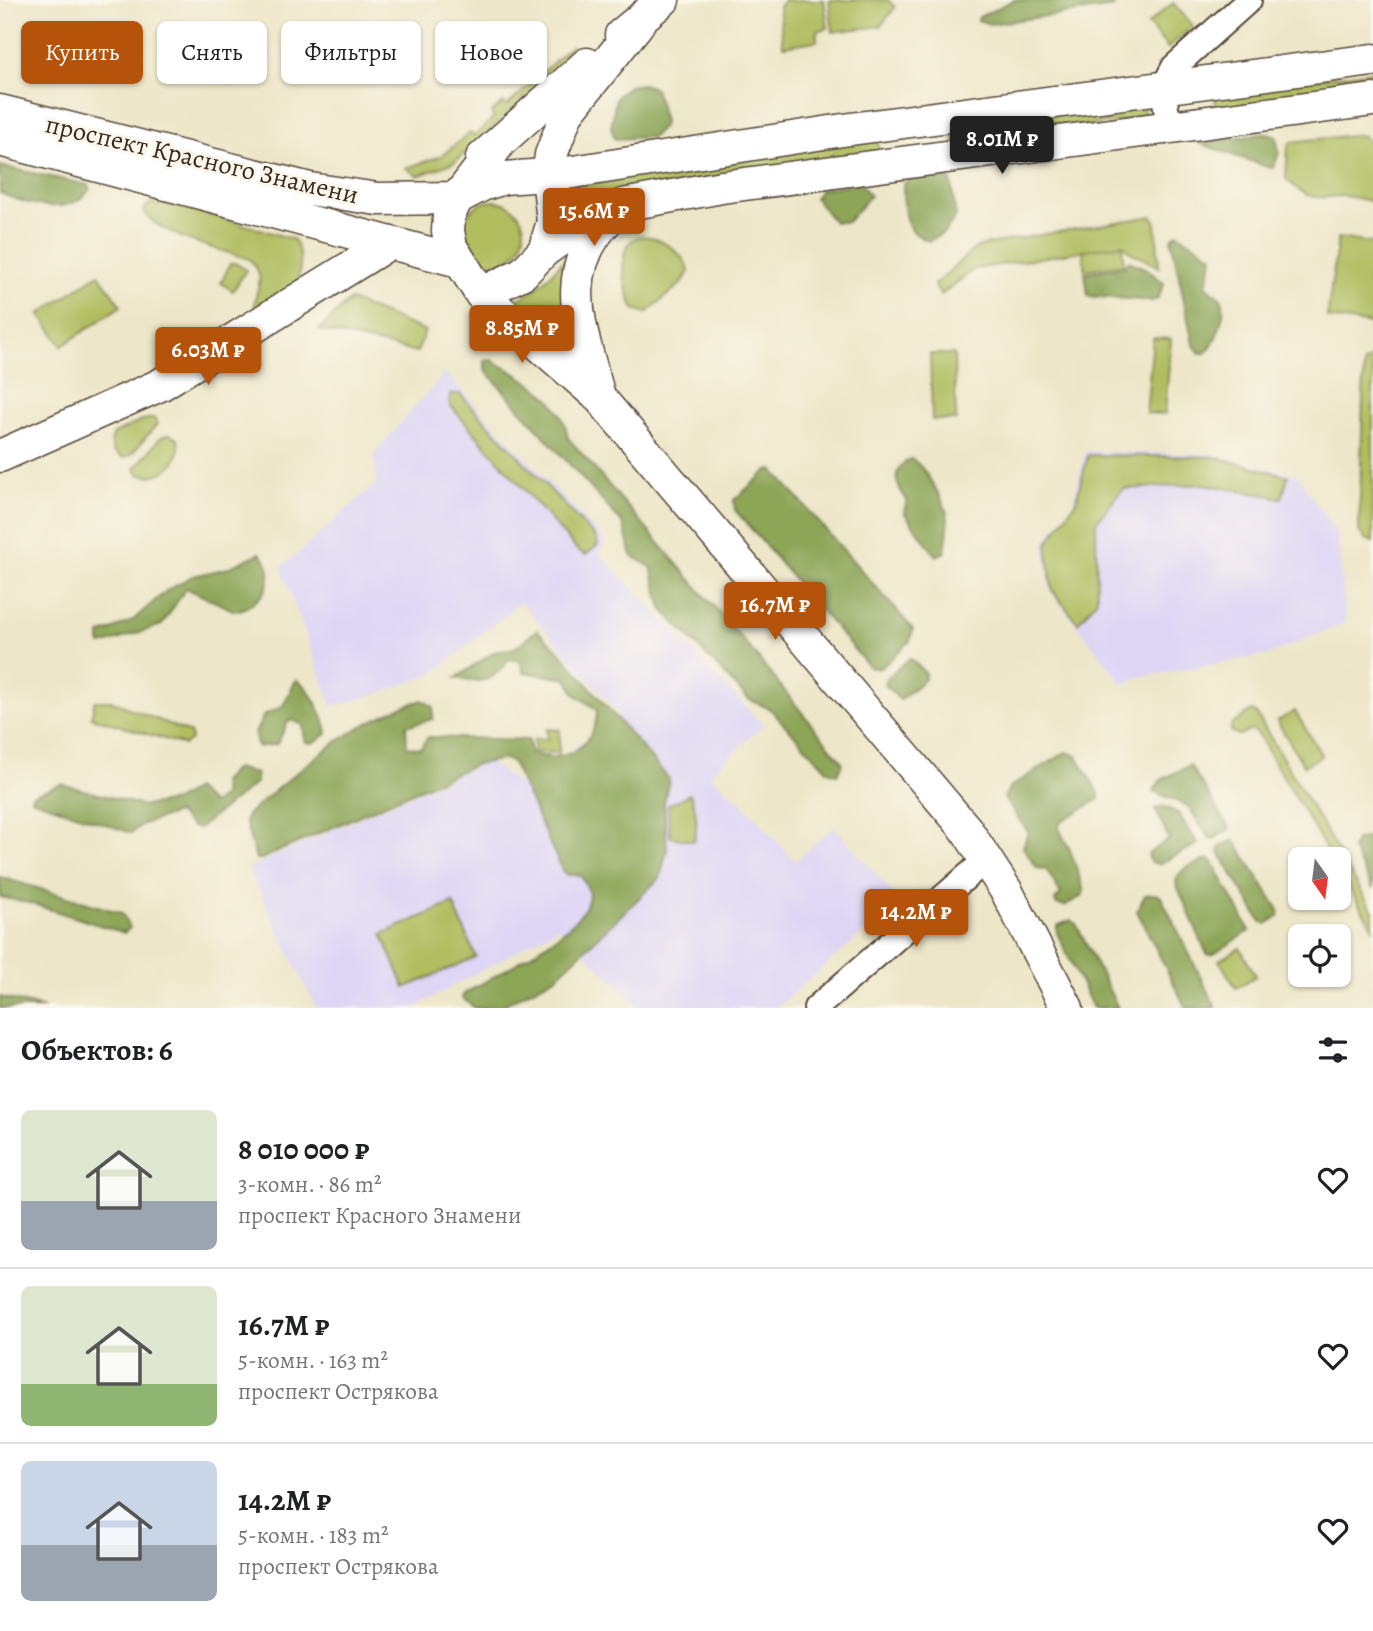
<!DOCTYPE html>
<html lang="ru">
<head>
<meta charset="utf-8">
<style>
	:root { --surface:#fff; --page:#f6f6f6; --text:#202124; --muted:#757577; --line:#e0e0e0; --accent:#b45309 }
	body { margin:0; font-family:Alegreya,serif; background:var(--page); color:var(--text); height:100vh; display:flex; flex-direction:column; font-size:26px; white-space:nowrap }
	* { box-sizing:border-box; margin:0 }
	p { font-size:23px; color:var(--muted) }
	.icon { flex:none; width:38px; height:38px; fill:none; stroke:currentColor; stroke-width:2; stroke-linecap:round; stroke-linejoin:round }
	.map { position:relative; height:1008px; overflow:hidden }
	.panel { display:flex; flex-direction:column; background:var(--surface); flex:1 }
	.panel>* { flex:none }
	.hud { position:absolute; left:21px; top:21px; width:700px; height:63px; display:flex; gap:14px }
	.needle { width:46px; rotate:166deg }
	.tools { position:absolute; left:1288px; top:847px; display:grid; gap:14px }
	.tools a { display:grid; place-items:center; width:63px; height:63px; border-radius:10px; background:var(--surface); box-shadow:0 2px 5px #0004; font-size:35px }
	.price { position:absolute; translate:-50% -60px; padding:0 16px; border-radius:7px; background:var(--accent); color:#fff; font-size:23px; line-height:46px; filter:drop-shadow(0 2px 4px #0008) }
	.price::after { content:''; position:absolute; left:50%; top:42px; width:21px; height:16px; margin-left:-10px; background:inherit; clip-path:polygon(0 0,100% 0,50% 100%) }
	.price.selected { background:#222; color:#fff }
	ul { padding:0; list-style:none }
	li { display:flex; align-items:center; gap:21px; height:175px; padding:0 21px }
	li+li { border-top:2px solid var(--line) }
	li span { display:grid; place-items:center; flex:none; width:196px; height:140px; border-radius:10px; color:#555 }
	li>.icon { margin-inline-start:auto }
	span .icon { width:84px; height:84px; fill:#fffc; stroke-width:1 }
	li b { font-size:30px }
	h2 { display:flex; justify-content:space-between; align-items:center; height:84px; padding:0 21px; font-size:30px }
	.tag { padding:0 24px; border-radius:10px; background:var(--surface); box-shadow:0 2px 5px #0004; font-size:24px; line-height:63px }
	.tag.selected { background:var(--accent); color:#fff }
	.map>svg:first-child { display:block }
	.built { fill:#ded5f5 }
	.green { fill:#b0be60; stroke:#76743f; stroke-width:2 }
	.forest { fill:#8ca556; stroke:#64683a; stroke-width:2 }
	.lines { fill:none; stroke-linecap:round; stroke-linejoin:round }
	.minor-casing { stroke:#564638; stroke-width:28 }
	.major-casing { stroke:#564638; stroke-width:35 }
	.minor { stroke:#fff; stroke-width:24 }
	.major { stroke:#fff; stroke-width:32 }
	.labels { text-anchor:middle; stroke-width:6; stroke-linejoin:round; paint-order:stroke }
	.street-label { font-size:26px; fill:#3b2a1e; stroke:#fbf7ec }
</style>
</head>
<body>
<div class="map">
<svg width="1373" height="1008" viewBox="0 0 1373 1008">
	<rect width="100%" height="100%" fill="#fbf7ec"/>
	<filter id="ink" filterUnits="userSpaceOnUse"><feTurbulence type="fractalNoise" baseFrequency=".0143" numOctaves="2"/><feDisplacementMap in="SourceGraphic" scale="14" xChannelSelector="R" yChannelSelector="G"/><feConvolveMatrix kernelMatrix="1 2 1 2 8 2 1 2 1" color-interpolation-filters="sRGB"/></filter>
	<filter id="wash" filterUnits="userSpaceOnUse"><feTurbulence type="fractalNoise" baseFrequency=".00686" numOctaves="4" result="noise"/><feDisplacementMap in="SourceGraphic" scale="28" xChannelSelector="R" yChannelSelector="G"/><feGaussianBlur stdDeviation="1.57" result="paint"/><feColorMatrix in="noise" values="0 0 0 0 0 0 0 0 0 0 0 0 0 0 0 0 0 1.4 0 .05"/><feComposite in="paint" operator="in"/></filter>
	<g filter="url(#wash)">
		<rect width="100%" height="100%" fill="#ede6c8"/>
		<g class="built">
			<polygon points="445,373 607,543 598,552 763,725 709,775 741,802 795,861 834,827 900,901 776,1008 640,1008 559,927 414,1008 316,1008 248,868 488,761 521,786 620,715 521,602 434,673 381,693 332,706 281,568 377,483 374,454"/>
			<polygon points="1085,451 1210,454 1297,475 1337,533 1346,622 1268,655 1139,677 1123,685 1050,590 1044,543 1073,504"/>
		</g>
		<g class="green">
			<polygon points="784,0 824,0 828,28 817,31 817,41 783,46 779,7"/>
			<polygon points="829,0 888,0 895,7 881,26 833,32"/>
			<polygon points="1173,3 1193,26 1168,48 1148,24"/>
			<polygon points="571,46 576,52 455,162 418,176 406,168 441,156 470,133 475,136 494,117 491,113 503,103 507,106 534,81 530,77 538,69 542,73"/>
			<polygon points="1373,71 1373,88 1216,109 1214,93"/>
			<polygon points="1143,101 1145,118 955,144 953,127"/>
			<path d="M 1354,135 L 1364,136 L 1373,148 L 1373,202 C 1363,200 1350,195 1340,196 C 1313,199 1307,199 1286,179 L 1288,146 L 1291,142 Z"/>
			<polygon points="877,137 879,152 619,194 571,212 572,184"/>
			<circle cx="493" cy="232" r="31"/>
			<path d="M 150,203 L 180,206 L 293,239 C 303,252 301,273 296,287 L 255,311 C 252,291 270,279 249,259 C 225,251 152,234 144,210 Z"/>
			<polygon points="1152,216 1156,223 1159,267 1132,253 1122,244 975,269 941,295 934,285 975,248 987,244"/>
			<path d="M 642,236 C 660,237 684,252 689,271 L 683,282 L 646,313 L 634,309 C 625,290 612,242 642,236 Z"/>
			<polygon points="1338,238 1373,243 1373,324 1327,318"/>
			<path d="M 576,244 L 583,379 L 506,304 C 538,294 556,269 576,244 Z"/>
			<polygon points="1122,245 1124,264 1085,270 1083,250"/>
			<polygon points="235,263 246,270 233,291 221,283 230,264"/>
			<polygon points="99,274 121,306 62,346 40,314"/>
			<polygon points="350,300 425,331 417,352 319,330"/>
			<polygon points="1153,338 1171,339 1165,414 1146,413"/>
			<polygon points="930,354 954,354 956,420 932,420"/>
			<polygon points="1373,357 1373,542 1365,539 1359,531 1364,363"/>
			<polygon points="450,394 460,394 596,538 598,545 586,555 577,550 450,405"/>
			<polygon points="154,418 157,424 131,455 123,458 114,452 111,441 114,434 142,420"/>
			<path d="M 169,434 L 178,439 C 184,461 161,482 138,474 L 135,468 L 161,437 Z"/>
			<polygon points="1088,455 1215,457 1288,476 1282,498 1203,484 1123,489 1096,522 1097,600 1078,623 1052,590 1047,544 1076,501"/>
			<polygon points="95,701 112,701 190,733 191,740 184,745 91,717"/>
			<polygon points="1252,711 1256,713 1373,911 1373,928 1339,871 1339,859 1332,859 1257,733 1252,730 1239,735 1231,732 1231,725"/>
			<polygon points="1295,711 1322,756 1304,766 1277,721"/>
			<polygon points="547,729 560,730 559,753 534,752 534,739 547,739"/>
			<path d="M 690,794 C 697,811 698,824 694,841 L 670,837 L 668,805 Z"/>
			<polygon points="453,903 476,957 405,988 382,934"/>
			<polygon points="1240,948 1256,976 1236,988 1219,960"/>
		</g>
		<g class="forest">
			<polygon points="1014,0 1109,2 1114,7 990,24 978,20 979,17"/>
			<polygon points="642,84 655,88 664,122 662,128 652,137 615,139 611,128 616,97 629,86"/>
			<polygon points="1268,133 1276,136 1279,153 1274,166 1270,168 1198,143"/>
			<path d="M 0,166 L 89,185 L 90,189 C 70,218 26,204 0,193 Z"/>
			<path d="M 940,173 L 951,181 L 956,217 L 944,233 L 929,241 C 901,231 904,210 903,185 L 910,178 Z"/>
			<polygon points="860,183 870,196 847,222 834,222 815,198 821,189"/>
			<path d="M 1177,233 L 1213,256 L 1206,286 C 1210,292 1220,294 1222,300 C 1227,313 1215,346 1205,353 L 1200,353 L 1193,344 L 1171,239 Z"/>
			<polygon points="1129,261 1147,269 1164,283 1158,298 1153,301 1088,296 1085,273 1125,266"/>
			<path d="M 490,359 C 524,379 562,395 568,438 L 748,646 L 843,763 L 837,774 L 828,771 L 770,709 L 748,699 L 662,609 L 651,567 L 632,556 L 623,524 L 485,370 L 485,361 Z"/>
			<path d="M 910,459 C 922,461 947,505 948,519 C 949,529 946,542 945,552 L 936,556 L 904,512 L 907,500 C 896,485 889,471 910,459 Z"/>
			<polygon points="773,470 913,629 910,641 881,668 870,668 735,510 734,500 767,471"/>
			<path d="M 260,553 C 281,576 263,605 235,611 L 186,588 L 162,625 L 102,645 L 100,643 L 100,635 L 132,621 L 166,591 L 193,576 L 228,568 Z"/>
			<path d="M 537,630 L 559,651 L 669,779 L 664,802 L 667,850 L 660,878 L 556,977 L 505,1004 L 504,1008 L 475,1008 L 462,998 L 464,994 C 493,976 581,932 588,900 C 591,890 585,883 580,875 L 566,875 L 563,872 L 512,762 L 504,759 L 474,765 L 261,859 L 256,859 L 245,821 L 247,815 C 299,769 355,719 423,700 L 433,707 L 433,719 L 406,726 L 407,747 L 421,748 L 428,737 L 529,740 L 531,753 C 564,766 597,745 597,710 L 575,694 L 567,679 L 524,672 L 520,661 L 509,659 C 492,683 484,683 456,678 L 494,652 L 515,648 Z"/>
			<polygon points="910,658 925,673 925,679 900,700 885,685 885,679"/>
			<path d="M 296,680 C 309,685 327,721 327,734 L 313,743 L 305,742 L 303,725 L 292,720 L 288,722 L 277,744 L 257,747 L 255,733 L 264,715 L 282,707 Z"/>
			<polygon points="1066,752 1077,756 1099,794 1099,799 1062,821 1058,827 1070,850 1084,891 1082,896 1065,906 1056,904 1055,900 1061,894 1046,869 1037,868 1023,847 1028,832 1004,798 1010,787"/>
			<polygon points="1190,765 1230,829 1214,839 1208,837 1188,806 1153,791 1161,780"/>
			<polygon points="236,768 256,774 256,783 199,828 192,827 177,813 143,824 131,833 31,799 32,795 61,784 144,806 175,801 195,789 212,804 224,795 222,782"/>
			<polygon points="1163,806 1178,813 1198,844 1159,864 1150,862 1148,854 1169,839 1155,809"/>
			<polygon points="1365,838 1373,839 1373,889 1352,849 1356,840"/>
			<polygon points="1234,840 1279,910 1279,916 1266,924 1261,922 1219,852 1220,847"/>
			<path d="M 1207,859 L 1212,861 L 1250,931 L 1212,955 L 1207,954 L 1176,883 C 1177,868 1195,864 1207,859 Z"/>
			<polygon points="0,877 122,913 130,928 124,933 33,904 0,897"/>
			<polygon points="1156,894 1161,897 1216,1008 1186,1008 1137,911 1145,895"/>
			<polygon points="1071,920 1076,924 1118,1008 1093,1008 1057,933 1057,926"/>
			<polygon points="0,997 45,1008 0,1008"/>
		</g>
	</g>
	<g filter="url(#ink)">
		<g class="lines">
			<defs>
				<g id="minor">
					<polyline points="1169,127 1163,88 1174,67 1249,0"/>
					<polyline points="816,1008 988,858"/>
				</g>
				<g id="major">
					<polyline points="621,35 663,0"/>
					<polyline points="0,111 310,189 378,199 457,198 482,185 504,178 560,174 843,130 1373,60"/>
					<polyline points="0,140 459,261"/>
					<polyline points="498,145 457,198 449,215 448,231 451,247 481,294 599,397 966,829 1007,892 1067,1008"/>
					<polyline points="482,158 587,64"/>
					<polyline points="544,251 588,220 623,205 722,187 1373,100"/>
					<polyline points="481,294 523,273 544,251 553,222 548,175 551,155 567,113 638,24"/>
					<path d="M 599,397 C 582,330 554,271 612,215"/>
					<polyline points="0,456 160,385 380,249"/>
				</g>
			</defs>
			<use href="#minor" class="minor-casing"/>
			<use href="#major" class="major-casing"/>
			<use href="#minor" class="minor"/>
			<use href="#major" class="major"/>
		</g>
	</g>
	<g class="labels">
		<g class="street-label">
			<text transform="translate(202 159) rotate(13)" y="9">проспект Красного Знамени</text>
		</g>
	</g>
</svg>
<div class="tools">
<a><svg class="needle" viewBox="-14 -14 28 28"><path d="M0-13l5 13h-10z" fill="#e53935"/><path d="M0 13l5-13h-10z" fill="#757577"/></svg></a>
<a><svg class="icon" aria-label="locate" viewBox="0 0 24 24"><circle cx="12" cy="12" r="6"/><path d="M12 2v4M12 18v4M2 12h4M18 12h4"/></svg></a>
</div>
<b class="price selected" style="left:1002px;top:176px">8.01M ₽</b>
<b class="price" style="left:594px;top:248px">15.6M ₽</b>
<b class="price" style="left:522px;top:365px">8.85M ₽</b>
<b class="price" style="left:208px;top:387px">6.03M ₽</b>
<b class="price" style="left:775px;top:642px">16.7M ₽</b>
<b class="price" style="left:916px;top:949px">14.2M ₽</b>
<div class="hud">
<a class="tag selected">Купить</a>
<a class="tag">Снять</a>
<a class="tag">Фильтры</a>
<a class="tag">Новое</a>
</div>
</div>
<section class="panel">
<h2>Объектов: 6<svg class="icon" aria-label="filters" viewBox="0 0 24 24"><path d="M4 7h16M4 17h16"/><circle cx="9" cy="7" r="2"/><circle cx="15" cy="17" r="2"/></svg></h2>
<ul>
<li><span style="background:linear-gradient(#dfe7d0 65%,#9aa5b1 0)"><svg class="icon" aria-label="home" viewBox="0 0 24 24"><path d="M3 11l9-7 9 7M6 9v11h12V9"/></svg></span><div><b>8 010 000 ₽</b><p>3-комн. · 86 m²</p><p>проспект Красного Знамени</p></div><svg class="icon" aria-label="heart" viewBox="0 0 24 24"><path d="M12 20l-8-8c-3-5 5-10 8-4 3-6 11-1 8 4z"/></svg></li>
<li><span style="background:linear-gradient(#dfe7d0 70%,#8fb573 0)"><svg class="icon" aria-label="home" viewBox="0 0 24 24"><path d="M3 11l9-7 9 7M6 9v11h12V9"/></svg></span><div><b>16.7M ₽</b><p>5-комн. · 163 m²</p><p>проспект Острякова</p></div><svg class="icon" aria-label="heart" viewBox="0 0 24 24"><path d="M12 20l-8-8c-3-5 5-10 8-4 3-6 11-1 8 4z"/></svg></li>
<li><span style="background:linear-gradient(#c9d6e8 60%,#9aa5b1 0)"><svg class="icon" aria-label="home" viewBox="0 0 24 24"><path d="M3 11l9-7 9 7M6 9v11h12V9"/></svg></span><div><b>14.2M ₽</b><p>5-комн. · 183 m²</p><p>проспект Острякова</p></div><svg class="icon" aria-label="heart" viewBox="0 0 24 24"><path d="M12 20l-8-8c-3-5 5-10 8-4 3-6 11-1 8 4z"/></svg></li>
</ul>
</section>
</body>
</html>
